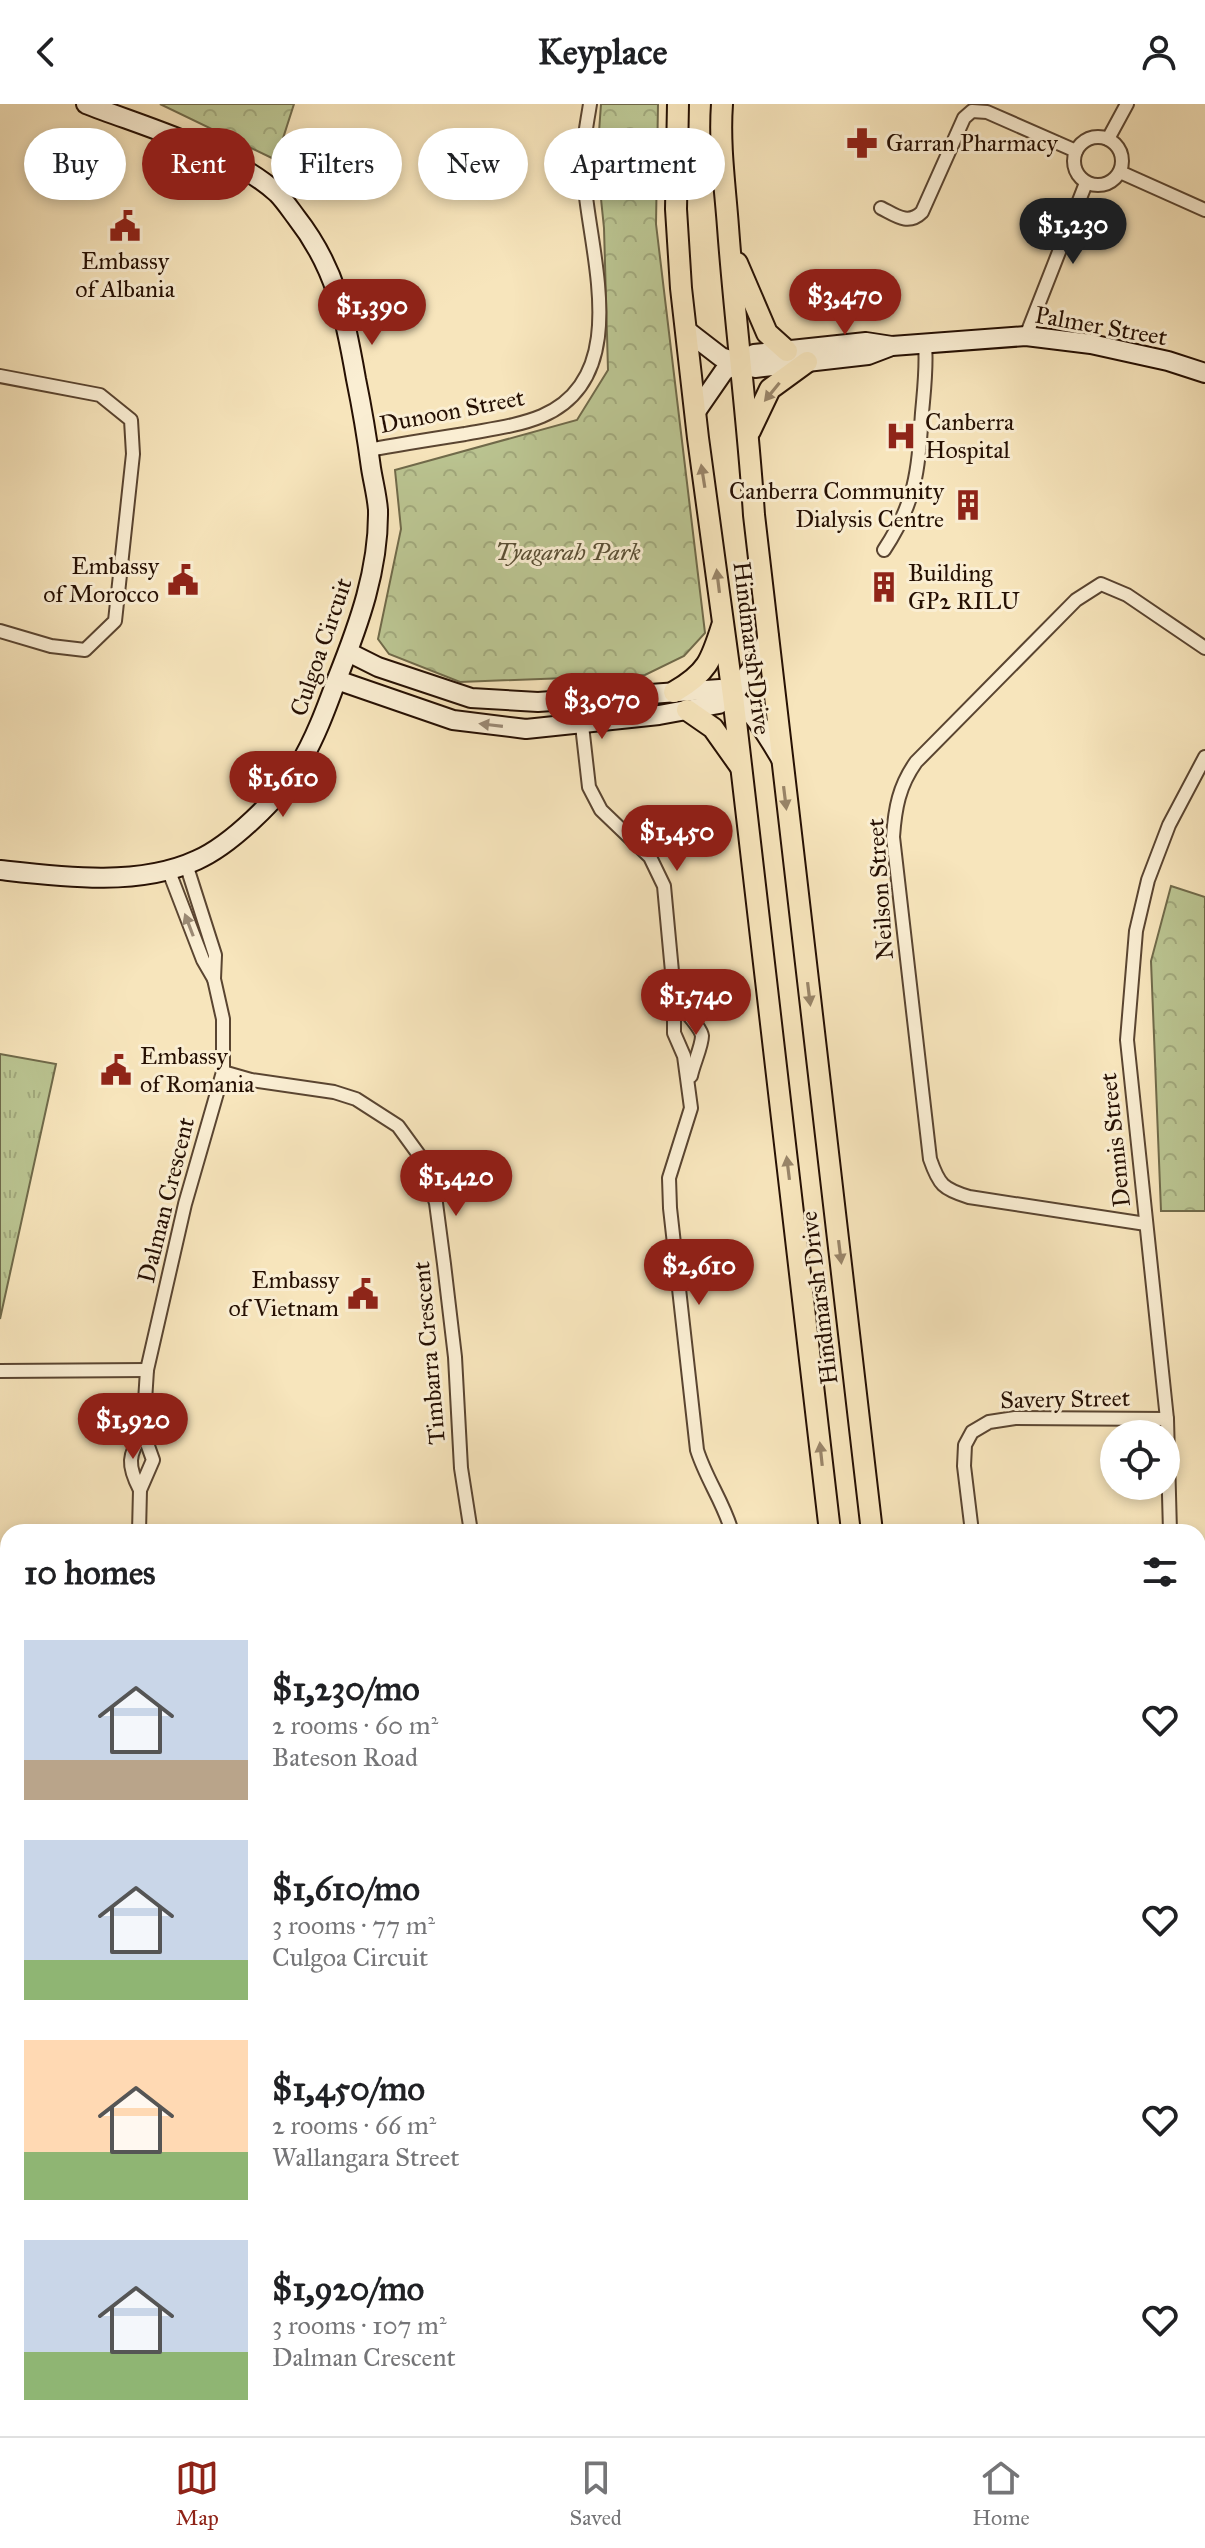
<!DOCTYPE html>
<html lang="en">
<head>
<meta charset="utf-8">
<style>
	:root { --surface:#fff; --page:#f2f2f2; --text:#202124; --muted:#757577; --line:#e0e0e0; --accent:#8f2418 }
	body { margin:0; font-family:"IM FELL Great Primer",serif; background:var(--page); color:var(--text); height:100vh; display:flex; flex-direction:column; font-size:30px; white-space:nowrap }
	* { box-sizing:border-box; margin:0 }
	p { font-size:26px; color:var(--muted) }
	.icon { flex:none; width:44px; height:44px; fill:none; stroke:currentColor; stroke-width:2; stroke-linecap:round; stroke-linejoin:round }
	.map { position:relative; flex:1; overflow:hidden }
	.panel { position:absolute; left:0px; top:1420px; width:1206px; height:912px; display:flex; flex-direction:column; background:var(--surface); border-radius:24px 24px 0 0; box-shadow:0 4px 12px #0003 }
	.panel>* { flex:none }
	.guide { position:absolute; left:24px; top:24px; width:800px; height:72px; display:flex; gap:16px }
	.fabs { position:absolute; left:1100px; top:1316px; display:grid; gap:16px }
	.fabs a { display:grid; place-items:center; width:80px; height:80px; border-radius:50%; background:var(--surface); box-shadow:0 4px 12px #0003; font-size:40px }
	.price { position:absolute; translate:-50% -68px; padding:0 18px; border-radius:28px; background:var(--accent); color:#fff; font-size:26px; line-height:52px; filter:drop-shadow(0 2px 4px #0008) }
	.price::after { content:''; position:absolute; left:50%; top:48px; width:24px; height:18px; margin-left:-12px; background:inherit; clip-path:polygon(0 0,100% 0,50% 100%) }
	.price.selected { background:#222; color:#fff }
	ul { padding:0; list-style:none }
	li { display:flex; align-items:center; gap:24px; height:200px; padding:0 24px }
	li span { display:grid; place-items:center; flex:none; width:224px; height:160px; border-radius:0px; color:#555 }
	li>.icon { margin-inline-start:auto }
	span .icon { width:96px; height:96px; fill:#fffc; stroke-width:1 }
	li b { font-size:34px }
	h2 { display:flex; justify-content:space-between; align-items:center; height:96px; padding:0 24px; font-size:34px }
	.chip { padding:0 28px; border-radius:36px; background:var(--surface); box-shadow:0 4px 12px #0003; font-size:28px; line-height:72px }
	.chip.selected { background:var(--accent); color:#fff }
	header { display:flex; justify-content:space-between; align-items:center; height:104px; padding:0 24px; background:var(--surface); font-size:36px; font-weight:700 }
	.dock { display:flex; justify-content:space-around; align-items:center; height:112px; border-top:2px solid var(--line); background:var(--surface); font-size:22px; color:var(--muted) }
	.dock a { display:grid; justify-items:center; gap:4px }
	.dock .selected { color:var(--accent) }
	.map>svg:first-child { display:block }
	.grass { fill:url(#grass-tufts); stroke:#706a4a; stroke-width:2 }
	.forest { fill:url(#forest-firs); stroke:#706a4a; stroke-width:2 }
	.park { fill:url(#park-crowns); stroke:#706a4a; stroke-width:2 }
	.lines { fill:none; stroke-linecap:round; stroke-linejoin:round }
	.stream { stroke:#6d796d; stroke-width:4 }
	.street-casing { stroke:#5a4531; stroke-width:16 }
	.secondary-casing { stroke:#261003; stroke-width:22 }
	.primary-casing { stroke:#261003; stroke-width:24 }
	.street { stroke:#faeed3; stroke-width:12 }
	.secondary { stroke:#faeed3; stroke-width:18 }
	.primary { stroke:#f7e5bc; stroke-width:20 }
	.oneway { fill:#998569 }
	.oneway2 { fill:#9b8a75 }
	.labels { text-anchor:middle; stroke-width:6; stroke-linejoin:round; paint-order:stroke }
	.poi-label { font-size:24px; fill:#261003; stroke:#faeed3; text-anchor:start }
	.street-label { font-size:24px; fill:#261003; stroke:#faeed3 }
	.park-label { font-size:24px; font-style:italic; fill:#5a4f35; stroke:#faeed3 }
</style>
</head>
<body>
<header><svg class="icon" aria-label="back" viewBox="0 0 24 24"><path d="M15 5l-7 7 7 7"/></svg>Keyplace<svg class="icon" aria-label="person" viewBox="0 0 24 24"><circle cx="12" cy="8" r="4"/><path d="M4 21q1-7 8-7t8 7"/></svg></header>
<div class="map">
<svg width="1205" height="2332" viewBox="0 0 1205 2332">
	<defs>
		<pattern id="grass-tufts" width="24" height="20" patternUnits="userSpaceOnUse" patternTransform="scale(2)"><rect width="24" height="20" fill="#bbc592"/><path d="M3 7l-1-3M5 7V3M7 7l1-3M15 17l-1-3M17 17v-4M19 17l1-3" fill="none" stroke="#a1a87c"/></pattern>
		<pattern id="forest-firs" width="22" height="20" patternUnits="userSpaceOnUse" patternTransform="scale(2)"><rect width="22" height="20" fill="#bbc592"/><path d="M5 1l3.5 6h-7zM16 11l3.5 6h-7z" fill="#a1a87c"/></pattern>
		<pattern id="park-crowns" width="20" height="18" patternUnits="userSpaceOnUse" patternTransform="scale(2)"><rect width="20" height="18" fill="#bbc592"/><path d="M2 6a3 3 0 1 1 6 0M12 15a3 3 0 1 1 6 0" fill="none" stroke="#a1a87c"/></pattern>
	</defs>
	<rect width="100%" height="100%" fill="#f7e5bc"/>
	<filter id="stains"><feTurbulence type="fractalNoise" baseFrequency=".0025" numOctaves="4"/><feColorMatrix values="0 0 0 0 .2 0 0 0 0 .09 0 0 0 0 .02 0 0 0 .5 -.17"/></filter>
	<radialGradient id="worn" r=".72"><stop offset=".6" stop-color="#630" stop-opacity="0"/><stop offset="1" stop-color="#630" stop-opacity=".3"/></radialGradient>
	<polygon class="grass" points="0,950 56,960 0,1215"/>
	<polygon class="forest" points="0,1999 8,2000 8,2324 662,2324 658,2332 0,2332"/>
	<g class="park">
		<polygon points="160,0 294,0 276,56"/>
		<polygon points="601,0 658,0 656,120 705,529 684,552 645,571 460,578 389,550 378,535 401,425 395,366 577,316 608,266 604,124 597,56"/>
		<polygon points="1171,782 1205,793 1205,1107 1161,1107 1151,857"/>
	</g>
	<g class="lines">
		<g class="stream">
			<polyline points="0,2088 8,2091"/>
			<polyline points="280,2332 283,2324"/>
		</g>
		<defs>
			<g id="street">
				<circle cx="1098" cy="57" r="24"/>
				<polyline points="1108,35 1127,0"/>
				<polyline points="1120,68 1205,106"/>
				<path d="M 881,104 C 895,111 908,122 922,108 L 964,14 L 972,7 L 987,8 L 1076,47"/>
				<polyline points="1026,232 1086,79"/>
				<polyline points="0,272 100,291 131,316 133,350 115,517 85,546 51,542 0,527"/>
				<path d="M 368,346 C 401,340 433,335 465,330 C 491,325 518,322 542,312 C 638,271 585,138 583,61 C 582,41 587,20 590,0"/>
				<path d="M 884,446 C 917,396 918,366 922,309 C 924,286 927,263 925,240"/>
				<path d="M 579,595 L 589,683 L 601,706 L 650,753 L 664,782 L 674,889 L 674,929 L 684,952 L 691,1004 L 669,1074 L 670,1104 L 697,1346 C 706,1375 724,1399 732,1428"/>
				<polyline points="168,765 203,856 214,875"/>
				<path d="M 675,893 C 681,904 701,923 702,932 C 702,942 693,961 691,972"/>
				<polyline points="223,968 251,976 334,988 356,995 398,1022 422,1055 436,1099 444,1160 455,1253 461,1364 471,1428"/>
				<path d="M 1146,1120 L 969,1093 C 943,1085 939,1081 930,1055 L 893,733 C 895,704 899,682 916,658 L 1076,496 L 1101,480 L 1127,491 L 1205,544"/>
				<polyline points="0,1267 147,1266"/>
				<path d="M 140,1386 C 127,1361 128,1351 143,1328"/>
				<polyline points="139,1428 140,1386 153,1356 143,1328 147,1266 185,1100 223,968 223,915 214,875 215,851 186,760"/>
				<polyline points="972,1428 964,1362 965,1341 972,1328 989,1318 1015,1314 1167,1315"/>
				<polyline points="1170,1428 1167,1315 1127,936 1136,827 1148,776 1169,721 1205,653"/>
				<polyline points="1198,1682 1205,1695"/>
				<polyline points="1198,1850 1205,1845"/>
				<polyline points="0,1857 8,1854"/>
				<polyline points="0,1894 8,1897"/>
				<polyline points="1198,2161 1205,2162"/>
				<polyline points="1156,2324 1158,2332"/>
				<polyline points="992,2332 1000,2324"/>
			</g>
			<g id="secondary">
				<polyline points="686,226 721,253 755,264 868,251 889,243"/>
				<polyline points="695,309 724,267 754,250 866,238 892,242 1026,232 1091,240 1168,257 1205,269"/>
				<path d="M 348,548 L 378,563 L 471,594 L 538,598 L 720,585 C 750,600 764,627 781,655"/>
				<polyline points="337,576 453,616 526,625 659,611 719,600 733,592 751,565 769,533"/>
				<path d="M 0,766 C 62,773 139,783 197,756 C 231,741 279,694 298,663 C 315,635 326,605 337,575 C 359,520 379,465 378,406 C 377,392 373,377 371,364 C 367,334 362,304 356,275 C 345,212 336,164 296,113 C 290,105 284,96 277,89 C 231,47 145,23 86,0"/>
			</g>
			<g id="primary">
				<polyline points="678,0 676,105 681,184 698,334 733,592 830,1428"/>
				<path d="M 722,0 C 719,41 725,82 728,123 C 735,219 748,315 754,411 L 872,1428"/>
				<polyline points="737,159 767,229 787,247"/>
				<polyline points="750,327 770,285 807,258"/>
				<path d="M 674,588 C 707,569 711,557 722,522"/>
				<polyline points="687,606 713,624 740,662"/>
				<polyline points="693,2332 696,2324"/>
				<polyline points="741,2332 745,2324"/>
			</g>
		</defs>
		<use href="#street" class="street-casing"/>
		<use href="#secondary" class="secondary-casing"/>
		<use href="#primary" class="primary-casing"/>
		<use href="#street" class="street"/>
		<use href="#secondary" class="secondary"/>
		<use href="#primary" class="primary"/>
	</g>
	<defs><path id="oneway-solid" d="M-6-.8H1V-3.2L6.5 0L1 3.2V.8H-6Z" transform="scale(2)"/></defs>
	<g class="oneway">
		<use href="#oneway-solid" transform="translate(772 288) rotate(129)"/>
		<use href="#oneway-solid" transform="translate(703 372) rotate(-99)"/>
		<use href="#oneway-solid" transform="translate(718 477) rotate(-97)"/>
		<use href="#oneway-solid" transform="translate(785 694) rotate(83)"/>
		<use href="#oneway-solid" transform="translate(809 890) rotate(83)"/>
		<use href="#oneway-solid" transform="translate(788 1064) rotate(-97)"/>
		<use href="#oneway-solid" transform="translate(840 1148) rotate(83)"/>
		<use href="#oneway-solid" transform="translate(821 1350) rotate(-96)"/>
	</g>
	<g class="oneway2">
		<use href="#oneway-solid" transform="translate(491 621) rotate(-173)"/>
		<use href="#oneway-solid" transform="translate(189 821) rotate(-111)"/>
	</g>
	<defs>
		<symbol id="pharmacy-bare" viewBox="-9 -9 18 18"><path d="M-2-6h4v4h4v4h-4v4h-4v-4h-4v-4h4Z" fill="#8f2418" stroke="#faeed3" stroke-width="2.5" paint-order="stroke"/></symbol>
		<symbol id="civic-bare" viewBox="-9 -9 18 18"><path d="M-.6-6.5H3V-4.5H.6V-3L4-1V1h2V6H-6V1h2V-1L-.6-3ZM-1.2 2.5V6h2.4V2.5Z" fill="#8f2418" stroke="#faeed3" stroke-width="2.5" paint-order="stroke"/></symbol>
		<symbol id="hospital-bare" viewBox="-9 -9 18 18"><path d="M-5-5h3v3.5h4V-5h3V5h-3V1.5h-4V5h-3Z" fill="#8f2418" stroke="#faeed3" stroke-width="2.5" paint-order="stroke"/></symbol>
		<symbol id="building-bare" viewBox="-9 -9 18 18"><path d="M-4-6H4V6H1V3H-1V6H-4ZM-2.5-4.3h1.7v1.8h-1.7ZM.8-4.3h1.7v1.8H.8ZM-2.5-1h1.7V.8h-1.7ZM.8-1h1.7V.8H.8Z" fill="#8f2418" stroke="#faeed3" stroke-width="2.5" paint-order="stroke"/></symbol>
	</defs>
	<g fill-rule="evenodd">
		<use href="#pharmacy-bare" x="840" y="17" width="44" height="44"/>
		<use href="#civic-bare" x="103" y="100" width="44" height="44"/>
		<use href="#hospital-bare" x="879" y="310" width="44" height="44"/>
		<use href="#building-bare" x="946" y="379" width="44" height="44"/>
		<use href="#civic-bare" x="161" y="454" width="44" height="44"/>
		<use href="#building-bare" x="862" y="461" width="44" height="44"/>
		<use href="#civic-bare" x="94" y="944" width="44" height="44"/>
		<use href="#civic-bare" x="341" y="1168" width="44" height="44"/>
	</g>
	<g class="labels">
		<g class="poi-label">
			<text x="886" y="47">Garran Pharmacy</text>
			<text x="125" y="165" text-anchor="middle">Embassy<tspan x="125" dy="28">of Albania</tspan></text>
			<text x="925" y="326">Canberra<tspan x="925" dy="28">Hospital</tspan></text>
			<text x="944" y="395" text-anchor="end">Canberra Community<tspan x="944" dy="28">Dialysis Centre</tspan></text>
			<text x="159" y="470" text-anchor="end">Embassy<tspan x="159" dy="28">of Morocco</tspan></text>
			<text x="908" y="477">Building<tspan x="908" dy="28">GP2 RILU</tspan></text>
			<text x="140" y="960">Embassy<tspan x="140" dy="28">of Romania</tspan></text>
			<text x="339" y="1184" text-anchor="end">Embassy<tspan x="339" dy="28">of Vietnam</tspan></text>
		</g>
		<g class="street-label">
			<text transform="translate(1101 222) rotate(10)" y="8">Palmer Street</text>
			<text transform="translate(452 307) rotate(-11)" y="8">Dunoon Street</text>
			<text transform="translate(321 543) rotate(-71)" y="8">Culgoa Circuit</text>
			<text transform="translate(752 544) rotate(83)" y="8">Hindmarsh Drive</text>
			<text transform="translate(880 785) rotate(-94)" y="8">Neilson Street</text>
			<text transform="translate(1115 1036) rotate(-96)" y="8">Dennis Street</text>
			<text transform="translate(166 1096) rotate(-76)" y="8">Dalman Crescent</text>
			<text transform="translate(819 1194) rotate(-97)" y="8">Hindmarsh Drive</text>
			<text transform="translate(429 1249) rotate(-95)" y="8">Timbarra Crescent</text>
			<text transform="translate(1065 1295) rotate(-1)" y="8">Savery Street</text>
		</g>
		<g class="park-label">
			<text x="568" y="456">Tyagarah Park</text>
		</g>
	</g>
	<rect width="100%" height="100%" filter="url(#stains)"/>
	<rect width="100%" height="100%" fill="url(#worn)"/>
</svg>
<div class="fabs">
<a><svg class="icon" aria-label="locate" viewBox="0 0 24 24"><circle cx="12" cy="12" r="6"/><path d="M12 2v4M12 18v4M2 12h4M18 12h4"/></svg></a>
</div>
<b class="price selected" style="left:1073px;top:162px">$1,230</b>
<b class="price" style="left:845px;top:233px">$3,470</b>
<b class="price" style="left:372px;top:243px">$1,390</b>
<b class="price" style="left:602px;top:637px">$3,070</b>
<b class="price" style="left:283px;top:715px">$1,610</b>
<b class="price" style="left:677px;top:769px">$1,450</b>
<b class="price" style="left:696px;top:933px">$1,740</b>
<b class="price" style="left:456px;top:1114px">$1,420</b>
<b class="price" style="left:699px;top:1203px">$2,610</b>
<b class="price" style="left:133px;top:1357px">$1,920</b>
<div class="guide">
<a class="chip">Buy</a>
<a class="chip selected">Rent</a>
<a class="chip">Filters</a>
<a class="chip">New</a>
<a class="chip">Apartment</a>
</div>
<section class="panel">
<h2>10 homes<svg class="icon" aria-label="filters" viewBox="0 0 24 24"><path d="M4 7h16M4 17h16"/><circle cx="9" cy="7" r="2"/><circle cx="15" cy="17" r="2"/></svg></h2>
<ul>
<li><span style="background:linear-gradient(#c9d6e8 75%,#b9a48a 0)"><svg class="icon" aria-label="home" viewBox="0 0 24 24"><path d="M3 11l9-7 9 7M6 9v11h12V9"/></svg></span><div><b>$1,230/mo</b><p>2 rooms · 60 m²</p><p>Bateson Road</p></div><svg class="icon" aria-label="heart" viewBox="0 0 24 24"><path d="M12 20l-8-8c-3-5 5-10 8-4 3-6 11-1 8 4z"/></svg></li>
<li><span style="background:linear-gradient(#c9d6e8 75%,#8fb573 0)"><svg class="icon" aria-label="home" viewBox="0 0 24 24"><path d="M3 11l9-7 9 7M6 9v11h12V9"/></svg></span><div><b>$1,610/mo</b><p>3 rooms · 77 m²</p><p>Culgoa Circuit</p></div><svg class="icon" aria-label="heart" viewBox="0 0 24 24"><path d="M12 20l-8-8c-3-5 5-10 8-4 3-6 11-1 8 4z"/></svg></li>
<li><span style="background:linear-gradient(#ffd9b3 70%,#8fb573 0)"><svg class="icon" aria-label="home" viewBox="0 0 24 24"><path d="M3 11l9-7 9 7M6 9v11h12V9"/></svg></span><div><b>$1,450/mo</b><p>2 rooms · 66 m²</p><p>Wallangara Street</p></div><svg class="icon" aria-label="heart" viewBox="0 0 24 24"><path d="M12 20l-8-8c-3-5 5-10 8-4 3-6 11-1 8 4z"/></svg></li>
<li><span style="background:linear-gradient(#c9d6e8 70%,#8fb573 0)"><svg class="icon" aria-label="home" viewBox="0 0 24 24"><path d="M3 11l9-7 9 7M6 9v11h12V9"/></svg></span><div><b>$1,920/mo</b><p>3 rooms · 107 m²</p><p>Dalman Crescent</p></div><svg class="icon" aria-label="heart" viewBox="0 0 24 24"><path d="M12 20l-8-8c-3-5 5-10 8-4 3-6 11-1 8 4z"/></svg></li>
</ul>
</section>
</div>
<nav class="dock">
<a class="selected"><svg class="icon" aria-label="map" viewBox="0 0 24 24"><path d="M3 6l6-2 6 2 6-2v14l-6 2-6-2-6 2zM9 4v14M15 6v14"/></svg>Map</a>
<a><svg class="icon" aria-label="saved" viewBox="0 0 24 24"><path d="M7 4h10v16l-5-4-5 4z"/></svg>Saved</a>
<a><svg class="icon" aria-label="home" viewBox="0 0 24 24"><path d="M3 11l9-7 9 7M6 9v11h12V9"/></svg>Home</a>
</nav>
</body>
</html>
